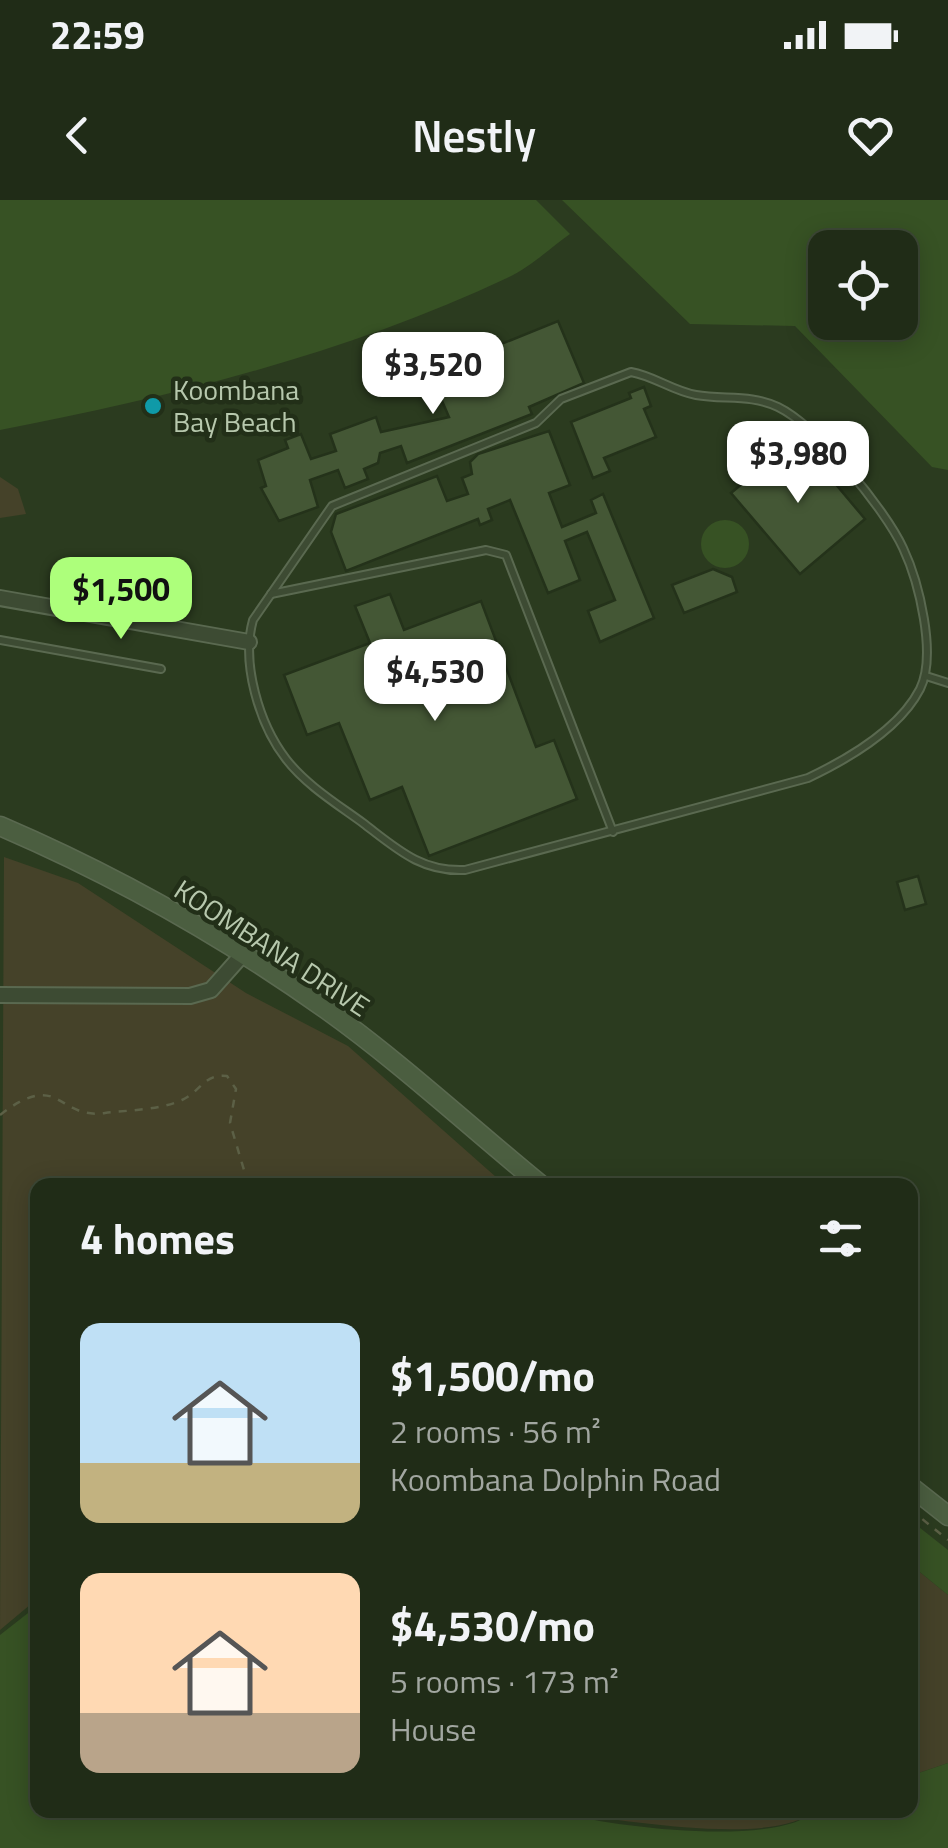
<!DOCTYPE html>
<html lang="en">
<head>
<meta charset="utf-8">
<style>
	:root { --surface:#202c17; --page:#283420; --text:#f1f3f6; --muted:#a2a7a1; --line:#3d4836; --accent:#adff7b }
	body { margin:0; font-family:"Titillium Web",sans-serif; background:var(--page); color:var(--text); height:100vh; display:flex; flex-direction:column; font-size:38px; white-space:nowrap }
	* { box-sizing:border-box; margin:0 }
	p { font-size:32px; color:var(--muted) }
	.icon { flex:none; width:55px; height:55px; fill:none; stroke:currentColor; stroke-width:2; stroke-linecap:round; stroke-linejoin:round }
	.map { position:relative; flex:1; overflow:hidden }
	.panel { position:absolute; left:30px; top:978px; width:888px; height:640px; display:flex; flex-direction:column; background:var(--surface); border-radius:20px; box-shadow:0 5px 25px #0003,0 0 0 2px var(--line) }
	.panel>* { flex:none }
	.tools { position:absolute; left:808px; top:30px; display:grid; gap:20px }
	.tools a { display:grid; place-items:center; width:110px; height:110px; border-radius:20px; background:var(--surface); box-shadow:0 5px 25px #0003,0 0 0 2px var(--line); font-size:50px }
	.price { position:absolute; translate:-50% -85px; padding:0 22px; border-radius:20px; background:#fff; color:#222; font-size:32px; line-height:65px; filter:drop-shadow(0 2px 5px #0008) }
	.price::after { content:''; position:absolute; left:50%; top:60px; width:30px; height:22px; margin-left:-15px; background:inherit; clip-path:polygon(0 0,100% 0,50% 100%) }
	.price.selected { background:var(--accent); color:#111 }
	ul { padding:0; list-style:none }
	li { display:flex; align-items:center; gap:30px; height:250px; padding:0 50px }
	li span { display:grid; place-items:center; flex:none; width:280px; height:200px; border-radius:20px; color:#555 }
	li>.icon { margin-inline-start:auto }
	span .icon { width:120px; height:120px; fill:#fffc; stroke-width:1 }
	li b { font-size:42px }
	h2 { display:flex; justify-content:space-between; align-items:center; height:120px; padding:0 50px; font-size:42px }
	.status { display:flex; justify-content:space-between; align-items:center; height:70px; padding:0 50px; background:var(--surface); direction:ltr }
	.status svg { height:28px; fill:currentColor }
	header { display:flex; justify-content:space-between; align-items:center; height:130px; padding:0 50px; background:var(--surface); font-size:45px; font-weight:600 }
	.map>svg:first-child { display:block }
	.green { fill:#454229 }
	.water { fill:#375224; fill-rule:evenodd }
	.building { fill:#445735; stroke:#24321a; stroke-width:2.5 }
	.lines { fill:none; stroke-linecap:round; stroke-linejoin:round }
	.lane-casing { stroke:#5a6950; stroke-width:10 }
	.street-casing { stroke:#5a6950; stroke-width:18 }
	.secondary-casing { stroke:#5a6950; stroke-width:21 }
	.path { stroke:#5c6046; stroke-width:2.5; stroke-dasharray:8 8; stroke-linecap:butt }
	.lane { stroke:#3d4b33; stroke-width:6 }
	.street { stroke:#3d4b33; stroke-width:14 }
	.secondary { stroke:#4b5e40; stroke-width:18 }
	.culture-dot { fill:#0f9aa8; stroke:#222f18; stroke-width:4 }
	.labels { text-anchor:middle; stroke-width:9; stroke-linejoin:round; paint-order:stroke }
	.poi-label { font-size:28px; fill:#b7c8ad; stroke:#222f18; text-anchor:start }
	.street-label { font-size:28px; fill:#b7c8ad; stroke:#222f18 }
</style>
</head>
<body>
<div class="status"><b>22:59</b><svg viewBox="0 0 49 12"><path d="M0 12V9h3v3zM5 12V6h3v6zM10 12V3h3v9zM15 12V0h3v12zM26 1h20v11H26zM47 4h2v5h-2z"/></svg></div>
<header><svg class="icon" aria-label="back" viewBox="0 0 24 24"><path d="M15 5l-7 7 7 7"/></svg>Nestly<svg class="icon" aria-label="heart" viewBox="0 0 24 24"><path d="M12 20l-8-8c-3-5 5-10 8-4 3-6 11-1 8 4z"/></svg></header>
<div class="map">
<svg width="948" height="1648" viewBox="0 0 948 1648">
	<rect width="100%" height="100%" fill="#2b3b1f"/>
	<g class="green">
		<polygon points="0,277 18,289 26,314 0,318"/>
		<polygon points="4,657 78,683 246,793 348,846 505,985 38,985 37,1399 0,1430"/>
		<polygon points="910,1364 948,1395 948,1563 910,1576"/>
		<path d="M 463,1610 L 816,1610 C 773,1648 621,1619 563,1613 C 530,1609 496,1613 463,1610 Z"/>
	</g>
	<g class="water">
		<path d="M 0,0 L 536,0 L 570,34 C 549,49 529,68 507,78 C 351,152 168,198 0,230 Z"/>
		<path d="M 562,0 L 948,0 L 948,270 L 932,267 L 795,126 L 690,124 ZM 825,48 L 900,48 L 900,122 L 825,122 Z"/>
		<circle cx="725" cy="344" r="24"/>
		<polygon points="910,1320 948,1350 948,1395 910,1364"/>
		<path d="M 37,1406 L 38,1610 L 562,1613 C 613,1627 779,1648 816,1610 L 910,1610 L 910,1576 L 948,1563 L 948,1648 L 0,1648 L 0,1435 Z"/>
	</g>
	<g class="building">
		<polygon points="558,121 584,183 529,207 532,214 407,263 401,246 380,253 378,263 364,269 368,279 345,288 338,270 310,280 318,307 279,321 261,288 266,286 258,260 288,248 285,240 301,234 311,259 336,251 330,234 376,217 381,232 449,217 430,173"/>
		<polygon points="644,187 651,206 644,209 656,237 604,258 610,271 593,278 571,222 631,198 629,193"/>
		<polygon points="549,231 570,285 549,293 562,327 596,313 591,300 603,294 654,418 600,442 588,411 615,400 587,332 565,341 580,380 548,393 510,300 488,309 492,320 480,325 478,319 346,371 331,332 336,314 437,276 447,301 468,294 462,278 472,274 470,262 478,254"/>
		<polygon points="797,238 865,319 800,374 731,293"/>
		<polygon points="713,369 732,377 737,392 684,413 672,385"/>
		<polygon points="390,394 404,430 481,401 536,547 554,540 577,599 429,656 402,587 370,600 339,523 307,535 284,475 370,443 355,406"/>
		<polygon points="918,676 926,704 905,710 897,682"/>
	</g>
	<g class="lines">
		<defs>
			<g id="lane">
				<path d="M 631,172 C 654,176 673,191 696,195 C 724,200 751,194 778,207 C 817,226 885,309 903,348 C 919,382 937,455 920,489 C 899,530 848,559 808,578 L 465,670 C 421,672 397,649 363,623 C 337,604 306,585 286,559 C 259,524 241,463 253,420 L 332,306 L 536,223 L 561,199 Z"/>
				<polyline points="271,394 486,350 506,355 613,632"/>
				<polyline points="0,440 161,469"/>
				<polyline points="926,476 948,483"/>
			</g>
			<g id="street">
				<polyline points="0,398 249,442"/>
				<polyline points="0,795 190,796 211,790 243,754"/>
			</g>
			<g id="secondary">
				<path d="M 0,626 C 114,675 226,738 327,810 C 401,863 470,927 541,985"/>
				<polyline points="910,1286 948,1316"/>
			</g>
		</defs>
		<use href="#lane" class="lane-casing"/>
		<use href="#street" class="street-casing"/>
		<use href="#secondary" class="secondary-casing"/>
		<g class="path">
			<path d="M 0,915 C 61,868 56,920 105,913 C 129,910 160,910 182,900 C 200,892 205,873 227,876 L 236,889 L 230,923 L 244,970 L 239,985"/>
			<polyline points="910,1309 948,1340"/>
		</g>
		<use href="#lane" class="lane"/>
		<use href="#street" class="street"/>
		<use href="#secondary" class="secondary"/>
	</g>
	<circle class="culture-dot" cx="153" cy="206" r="10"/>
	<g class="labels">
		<g class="poi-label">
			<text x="173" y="200">Koombana<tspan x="173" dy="32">Bay Beach</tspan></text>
		</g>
		<g class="street-label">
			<text transform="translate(272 748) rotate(33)" y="10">KOOMBANA DRIVE</text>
		</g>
	</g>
</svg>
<div class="tools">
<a><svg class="icon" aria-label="locate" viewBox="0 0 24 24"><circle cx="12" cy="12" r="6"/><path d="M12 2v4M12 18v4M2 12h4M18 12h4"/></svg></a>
</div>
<b class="price" style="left:433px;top:217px">$3,520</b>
<b class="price" style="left:798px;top:306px">$3,980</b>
<b class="price selected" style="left:121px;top:442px">$1,500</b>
<b class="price" style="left:435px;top:524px">$4,530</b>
<section class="panel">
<h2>4 homes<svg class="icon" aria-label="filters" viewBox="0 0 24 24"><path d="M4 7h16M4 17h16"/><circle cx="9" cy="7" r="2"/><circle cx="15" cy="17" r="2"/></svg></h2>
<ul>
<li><span style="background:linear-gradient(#bfe0f5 70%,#c2b280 0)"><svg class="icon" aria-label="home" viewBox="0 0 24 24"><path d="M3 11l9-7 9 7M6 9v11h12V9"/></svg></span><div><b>$1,500/mo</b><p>2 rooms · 56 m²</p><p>Koombana Dolphin Road</p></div></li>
<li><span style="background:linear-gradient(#ffd9b3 70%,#b9a48a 0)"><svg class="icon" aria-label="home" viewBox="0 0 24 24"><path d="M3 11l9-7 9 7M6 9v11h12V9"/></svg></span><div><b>$4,530/mo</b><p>5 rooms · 173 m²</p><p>House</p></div></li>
</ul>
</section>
</div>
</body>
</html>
